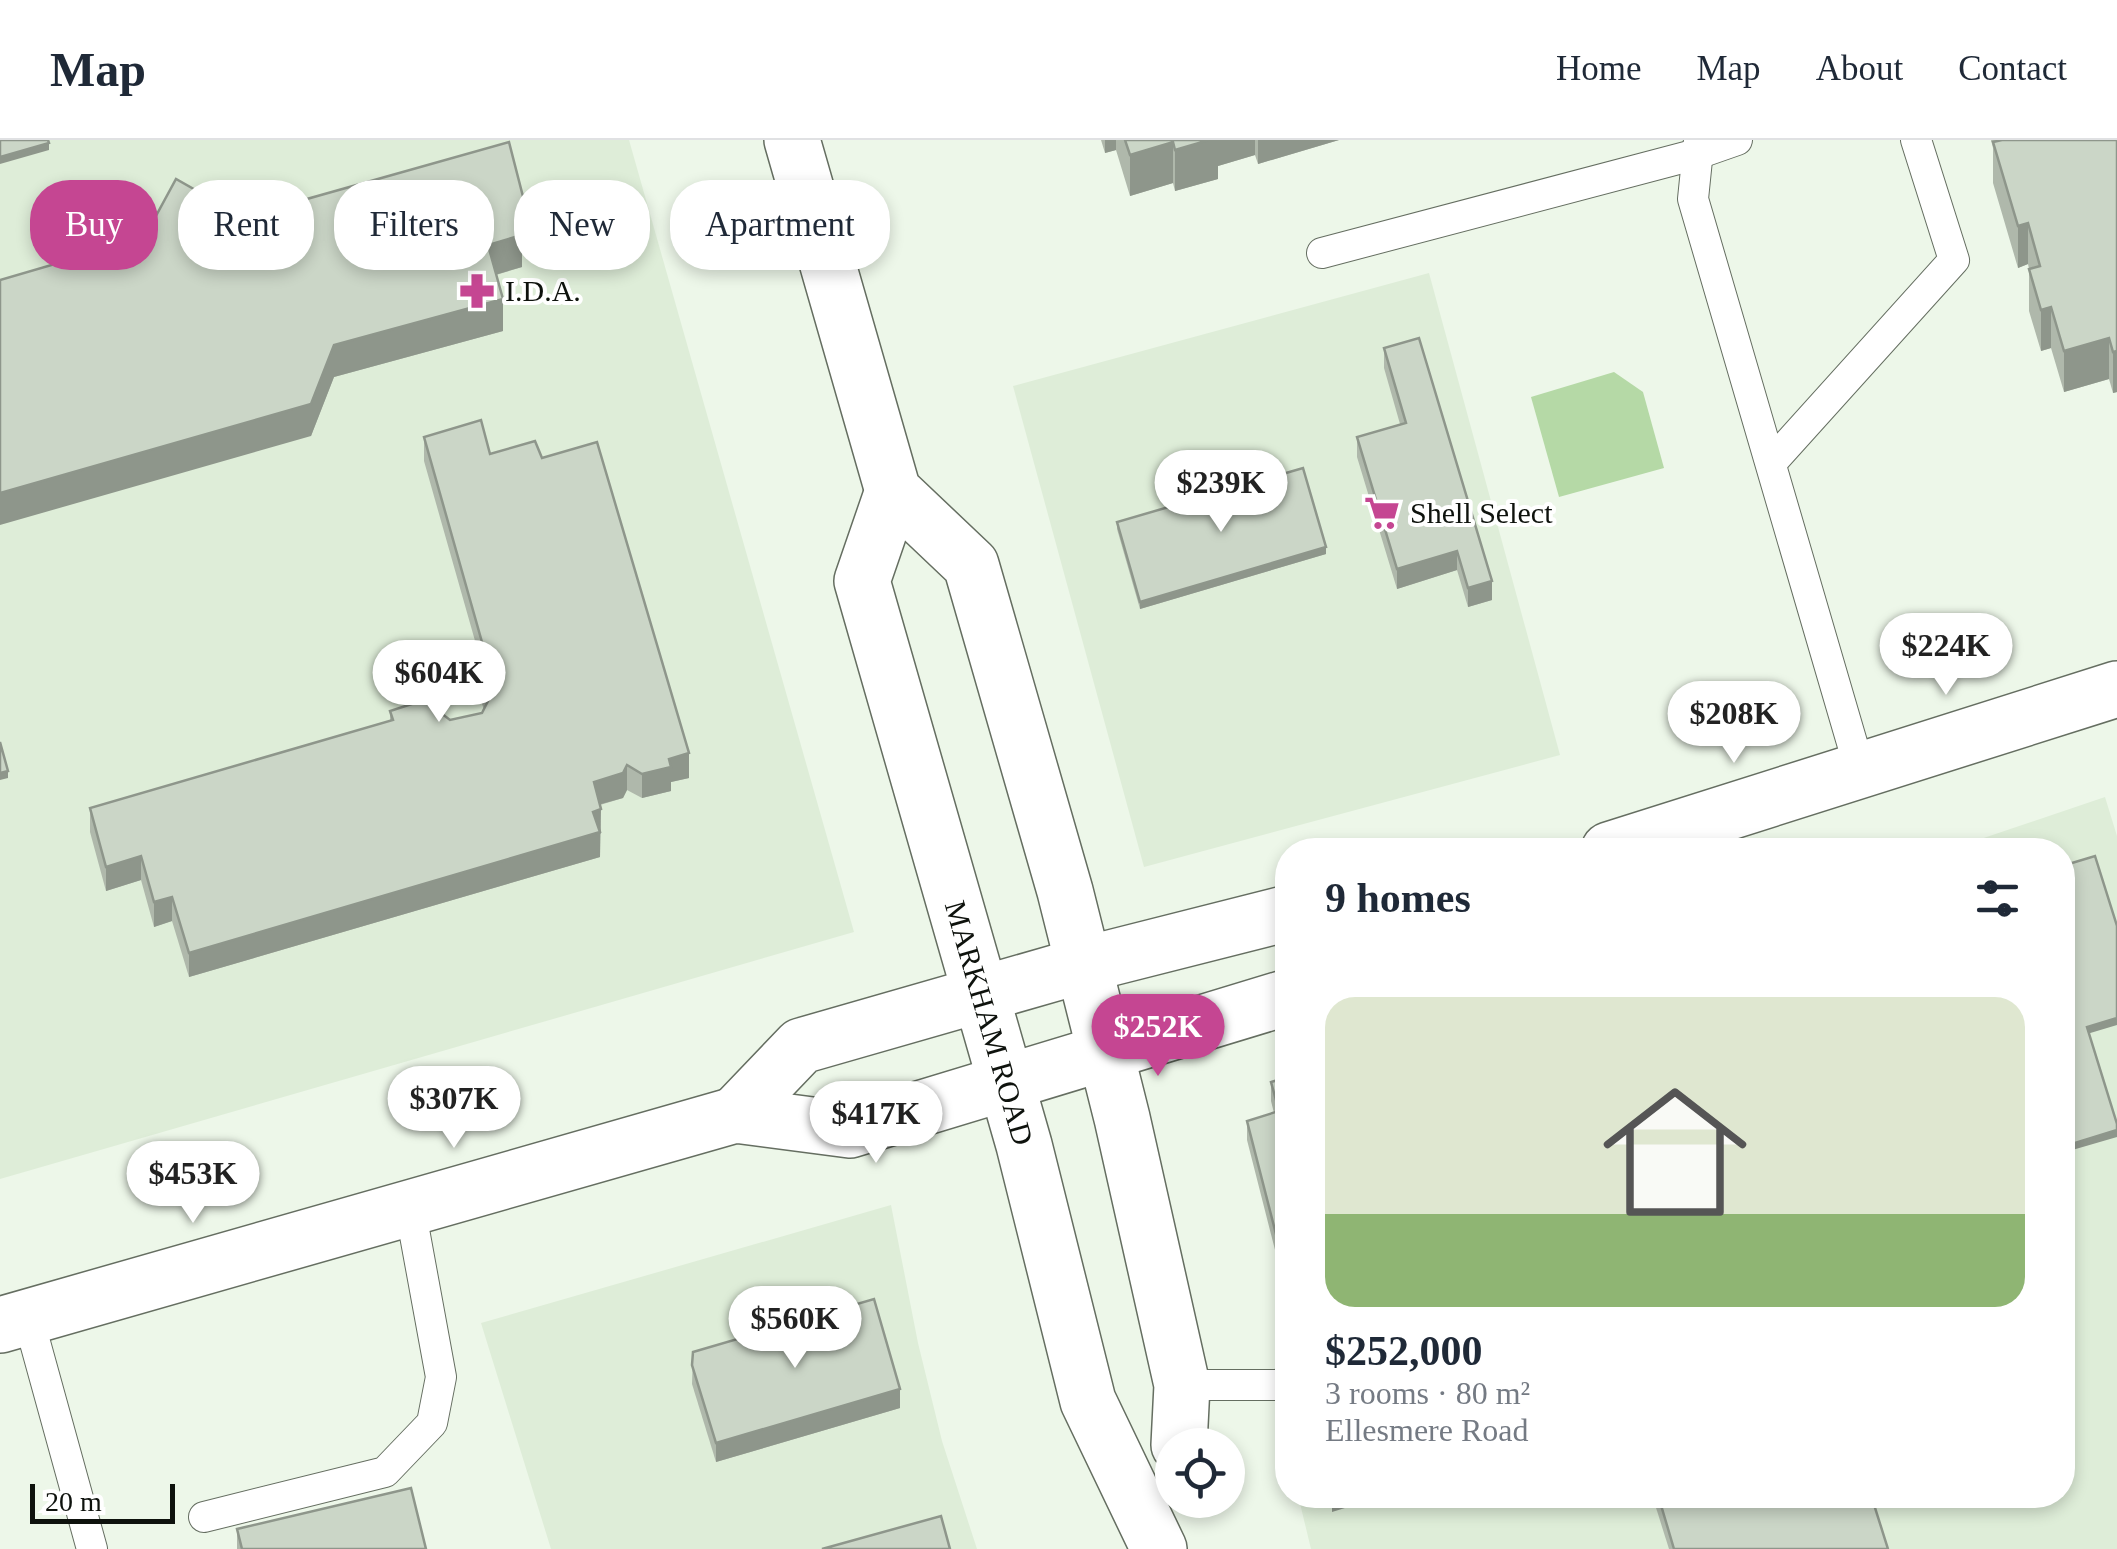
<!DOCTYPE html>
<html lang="en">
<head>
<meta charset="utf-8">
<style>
	:root { --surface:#fff; --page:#f2f2f3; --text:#1f2937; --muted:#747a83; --line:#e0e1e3; --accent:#c54692 }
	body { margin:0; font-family:"Times New Roman",serif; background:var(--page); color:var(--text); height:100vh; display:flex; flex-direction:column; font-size:38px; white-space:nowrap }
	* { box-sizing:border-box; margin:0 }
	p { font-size:32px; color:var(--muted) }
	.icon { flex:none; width:55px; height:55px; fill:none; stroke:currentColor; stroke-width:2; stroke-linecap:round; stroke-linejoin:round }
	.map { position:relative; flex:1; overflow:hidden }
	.details { position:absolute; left:1275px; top:698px; width:800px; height:670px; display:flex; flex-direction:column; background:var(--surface); border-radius:40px; box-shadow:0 5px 15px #0003 }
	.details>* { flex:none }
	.banner { position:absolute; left:30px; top:40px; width:950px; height:90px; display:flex; gap:20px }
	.fabs { position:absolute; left:1155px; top:1288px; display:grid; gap:20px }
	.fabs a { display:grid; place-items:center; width:90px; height:90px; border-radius:50%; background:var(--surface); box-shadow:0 5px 15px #0003; font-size:50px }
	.scale { position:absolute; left:30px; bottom:25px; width:145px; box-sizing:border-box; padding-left:10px; border:5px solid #0e120d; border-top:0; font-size:28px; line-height:35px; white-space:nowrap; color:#0e120d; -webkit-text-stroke:8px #fff; paint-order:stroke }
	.price { position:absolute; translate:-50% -85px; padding:0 22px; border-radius:35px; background:#fff; color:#222; font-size:32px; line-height:65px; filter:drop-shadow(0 2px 5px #0008) }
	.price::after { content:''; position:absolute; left:50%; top:60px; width:30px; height:22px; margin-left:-15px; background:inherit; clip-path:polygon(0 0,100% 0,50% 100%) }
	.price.active { background:var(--accent); color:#fff }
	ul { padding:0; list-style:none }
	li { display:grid; align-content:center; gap:20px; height:530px; padding:0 50px }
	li+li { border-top:2px solid var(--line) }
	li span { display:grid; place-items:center; height:310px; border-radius:30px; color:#555 }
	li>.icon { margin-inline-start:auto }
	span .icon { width:180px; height:180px; fill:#fffc; stroke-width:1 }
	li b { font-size:42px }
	h2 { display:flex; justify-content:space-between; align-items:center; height:120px; padding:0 50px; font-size:42px }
	.pill { padding:0 35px; border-radius:40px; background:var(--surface); box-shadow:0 5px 15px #0003; font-size:35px; line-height:90px }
	.pill.active { background:var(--accent); color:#fff }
	header { display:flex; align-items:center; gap:60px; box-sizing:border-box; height:140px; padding:0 50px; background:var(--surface); border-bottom:2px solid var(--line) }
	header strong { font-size:48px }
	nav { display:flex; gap:55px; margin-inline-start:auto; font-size:35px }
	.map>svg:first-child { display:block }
	.built { fill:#deedd8 }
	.green { fill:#b5d9a6 }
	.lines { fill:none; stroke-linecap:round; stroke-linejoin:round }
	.lane-casing { stroke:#656e61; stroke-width:32 }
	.secondary-casing { stroke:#656e61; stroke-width:58 }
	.primary-casing { stroke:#656e61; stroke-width:58 }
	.lane { stroke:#fff; stroke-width:30 }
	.secondary { stroke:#fff; stroke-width:55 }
	.primary { stroke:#fff; stroke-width:55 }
	.wall { fill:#afb8ab }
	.shaded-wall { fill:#8e968b }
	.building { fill:#cbd6c7; stroke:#8e968b; stroke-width:2.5 }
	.labels { text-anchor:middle; stroke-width:8; stroke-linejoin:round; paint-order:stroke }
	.poi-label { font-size:30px; fill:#0e120d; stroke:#fff; text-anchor:start }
	.street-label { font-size:30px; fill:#0e120d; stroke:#fff }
</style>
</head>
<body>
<header>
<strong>Map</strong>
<nav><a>Home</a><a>Map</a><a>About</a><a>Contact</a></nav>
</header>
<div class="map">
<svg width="2117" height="1409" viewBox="0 0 2117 1409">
	<rect width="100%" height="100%" fill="#edf7e9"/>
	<g class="built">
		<polygon points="0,0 629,0 854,792 0,1039"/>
		<polygon points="1429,133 1560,615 1144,727 1013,246"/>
		<polygon points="2105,657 2117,696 2117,1409 1311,1409 1298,1355 2062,1355 2062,710 1948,710"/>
		<polygon points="891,1065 918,1203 942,1301 977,1409 551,1409 481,1183"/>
	</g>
	<polygon class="green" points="1614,232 1643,252 1664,328 1559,357 1531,257"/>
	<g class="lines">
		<defs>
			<g id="lane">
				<polyline points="1699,0 1693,59 1860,630"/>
				<polyline points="1322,113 1697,14 1737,0"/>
				<polyline points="1771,323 1954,120 1916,0"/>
				<polyline points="28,1177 92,1409"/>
				<polyline points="1182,1245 1277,1245 1288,1241"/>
				<polyline points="204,1377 385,1332 432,1283 441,1237 410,1068"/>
			</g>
			<g id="secondary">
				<polyline points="1609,710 2117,549"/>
				<polyline points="735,975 801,906 1083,825 1288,773"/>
				<polyline points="0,1185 735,975 850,990 1288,857"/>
			</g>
			<g id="primary">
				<polyline points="792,0 893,351 971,425 1065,751 1122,978 1182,1245 1179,1305"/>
				<path id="s1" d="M 893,351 L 862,441 L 1024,1005 L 1088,1261 L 1159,1409"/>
			</g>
		</defs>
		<use href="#lane" class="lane-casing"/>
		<use href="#secondary" class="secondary-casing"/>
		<use href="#primary" class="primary-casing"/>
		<use href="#lane" class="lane"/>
		<use href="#secondary" class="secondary"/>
		<use href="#primary" class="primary"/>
	</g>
	<g class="wall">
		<polygon points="1101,0 1339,0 1258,24 1255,15 1218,26 1218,39 1175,51 1173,43 1130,56 1116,10 1105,13"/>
		<polygon points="1991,0 2117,0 2117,252 2113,253 2109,239 2064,252 2051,208 2041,211 2029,171 2029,129 2028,124 2018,128 1993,43 1993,8"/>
		<polygon points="528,76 528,108 522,109 522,127 496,135 503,191 334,237 311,296 243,77"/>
		<polygon points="1384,208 1492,460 1468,467 1457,430 1397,449 1357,317 1357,297 1400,284 1384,228"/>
		<polygon points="424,297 490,314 542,318 689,638 671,642 671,651 642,658 627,650 623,658 600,665 601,694 600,694 600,717 189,837 172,781 154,787 141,740 106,751 90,692 90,668 390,581 390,571 450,580 482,573 484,570 478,551 478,527 483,529 424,321"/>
		<polygon points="1117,382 1326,414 1140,469 1117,389"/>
		<polygon points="1288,937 1288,1161 1247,1000 1247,981 1274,973 1271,961 1271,942"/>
		<polygon points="693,1212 900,1268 716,1322 692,1244"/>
		<polygon points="1652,1355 1871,1355 1888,1409 1669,1409"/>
		<polygon points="237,1389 426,1409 237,1409"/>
	</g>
	<g class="shaded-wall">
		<polygon points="1105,0 1116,0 1116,10 1105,13"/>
		<polygon points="1209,0 1255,0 1255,15 1218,26 1218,39 1175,51 1175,10"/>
		<polygon points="1258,0 1339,0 1258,24"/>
		<polygon points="1173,2 1173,43 1130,56 1130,15"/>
		<polygon points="49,3 49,10 0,24 0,17"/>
		<polygon points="2028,83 2028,124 2018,128 2018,86"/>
		<polygon points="522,95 522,127 488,137 488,105"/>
		<polygon points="503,159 503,191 334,237 311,296 0,385 0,353 334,205"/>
		<polygon points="2051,167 2051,208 2041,211 2041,170"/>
		<polygon points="2109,198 2109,239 2064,252 2064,211"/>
		<polygon points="2117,211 2117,252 2113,253 2113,212"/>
		<polygon points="1326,407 1326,414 1140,469 1140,462"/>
		<polygon points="1457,411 1457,430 1397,449 1397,429"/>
		<polygon points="1492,441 1492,460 1468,467 1468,448"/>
		<polygon points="689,613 689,638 671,642 671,651 642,658 642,634 669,619"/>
		<polygon points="627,625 627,650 623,658 594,666 594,642"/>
		<polygon points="8,631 8,638 0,640 0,633"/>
		<polygon points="601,669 600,717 189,837 189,813"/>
		<polygon points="141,716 141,740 106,751 106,727"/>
		<polygon points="172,757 172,781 154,787 154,762"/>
		<polygon points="2117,878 2117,885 2087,894 2087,887"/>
		<polygon points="2117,990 2117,997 2062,1013 2062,1007"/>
		<polygon points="900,1249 900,1268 716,1322 716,1303"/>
		<polygon points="1365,1355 1387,1355 1332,1372 1332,1365"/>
	</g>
	<g class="building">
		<polygon points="0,0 48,0 49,3 0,17"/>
		<polygon points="1125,0 1209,0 1175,10 1173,2 1130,15"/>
		<polygon points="2002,0 2117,0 2117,211 2113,212 2109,198 2064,211 2051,167 2041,170 2029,129 2040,126 2028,83 2018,86 1993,2"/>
		<polygon points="509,2 528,76 518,78 522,95 488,105 503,159 334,205 311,264 0,353 0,140 144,98 176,39 243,77"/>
		<polygon points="1419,198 1492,441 1468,448 1457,411 1397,429 1357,297 1406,283 1384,208"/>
		<polygon points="481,280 490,314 535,301 542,318 597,302 689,613 669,619 671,627 642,634 627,625 623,633 594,642 601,669 593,672 600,692 189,813 172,757 154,762 141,716 106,727 90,668 393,580 390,571 424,560 450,580 482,573 492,553 485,551 478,527 491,534 424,297"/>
		<polygon points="1303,328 1326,407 1140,462 1117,382"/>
		<polygon points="0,602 8,631 0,633"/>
		<polygon points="2095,716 2117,786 2117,878 2087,887 2117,984 2117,990 2062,1007 2062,726"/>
		<polygon points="1288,937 1288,1141 1247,981 1279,971 1271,942"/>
		<polygon points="874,1159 900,1249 716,1303 692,1225 693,1212"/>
		<polygon points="411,1348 426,1409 242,1409 237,1389"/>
		<polygon points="1329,1355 1365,1355 1332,1365"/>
		<polygon points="1658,1355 1871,1355 1888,1409 1674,1409"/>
		<polygon points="941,1376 950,1409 822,1409"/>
	</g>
	<defs>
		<symbol id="pharmacy-bare" viewBox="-9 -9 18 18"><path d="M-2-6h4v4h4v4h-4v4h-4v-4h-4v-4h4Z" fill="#c54692" stroke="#fff" stroke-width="2.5" paint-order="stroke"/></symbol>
		<symbol id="supermarket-bare" viewBox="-9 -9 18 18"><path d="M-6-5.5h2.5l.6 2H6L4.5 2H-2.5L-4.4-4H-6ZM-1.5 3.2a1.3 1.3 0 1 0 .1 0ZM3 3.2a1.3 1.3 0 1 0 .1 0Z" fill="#c54692" stroke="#fff" stroke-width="2.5" paint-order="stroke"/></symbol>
	</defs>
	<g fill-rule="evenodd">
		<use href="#pharmacy-bare" x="452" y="126" width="50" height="50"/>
		<use href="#supermarket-bare" x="1357" y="348" width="50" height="50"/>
	</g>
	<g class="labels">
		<g class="poi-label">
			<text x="505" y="161">I.D.A.</text>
			<text x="1410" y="383">Shell Select</text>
		</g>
		<g class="street-label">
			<text dy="10" stroke="none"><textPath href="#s1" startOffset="555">MARKHAM ROAD</textPath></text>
		</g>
	</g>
</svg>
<div class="fabs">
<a><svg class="icon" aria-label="locate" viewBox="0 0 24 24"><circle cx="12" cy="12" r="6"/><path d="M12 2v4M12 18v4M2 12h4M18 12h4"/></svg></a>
</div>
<div class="scale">20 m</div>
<b class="price" style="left:1221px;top:395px">$239K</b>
<b class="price" style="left:1946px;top:558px">$224K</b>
<b class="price" style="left:439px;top:585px">$604K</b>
<b class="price" style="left:1734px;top:626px">$208K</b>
<b class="price active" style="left:1158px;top:939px">$252K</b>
<b class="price" style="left:454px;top:1011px">$307K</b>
<b class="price" style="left:876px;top:1026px">$417K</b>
<b class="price" style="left:193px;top:1086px">$453K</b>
<b class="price" style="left:795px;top:1231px">$560K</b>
<div class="banner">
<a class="pill active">Buy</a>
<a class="pill">Rent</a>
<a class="pill">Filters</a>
<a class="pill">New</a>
<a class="pill">Apartment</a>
</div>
<section class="details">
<h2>9 homes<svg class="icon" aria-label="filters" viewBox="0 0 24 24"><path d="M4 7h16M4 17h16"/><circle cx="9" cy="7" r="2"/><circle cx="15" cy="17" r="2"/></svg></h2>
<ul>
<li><span style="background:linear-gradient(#dfe7d0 70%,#8fb573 0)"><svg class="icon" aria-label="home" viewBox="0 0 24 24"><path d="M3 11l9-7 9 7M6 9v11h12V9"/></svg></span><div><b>$252,000</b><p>3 rooms · 80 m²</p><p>Ellesmere Road</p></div></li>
</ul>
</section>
</div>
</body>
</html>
